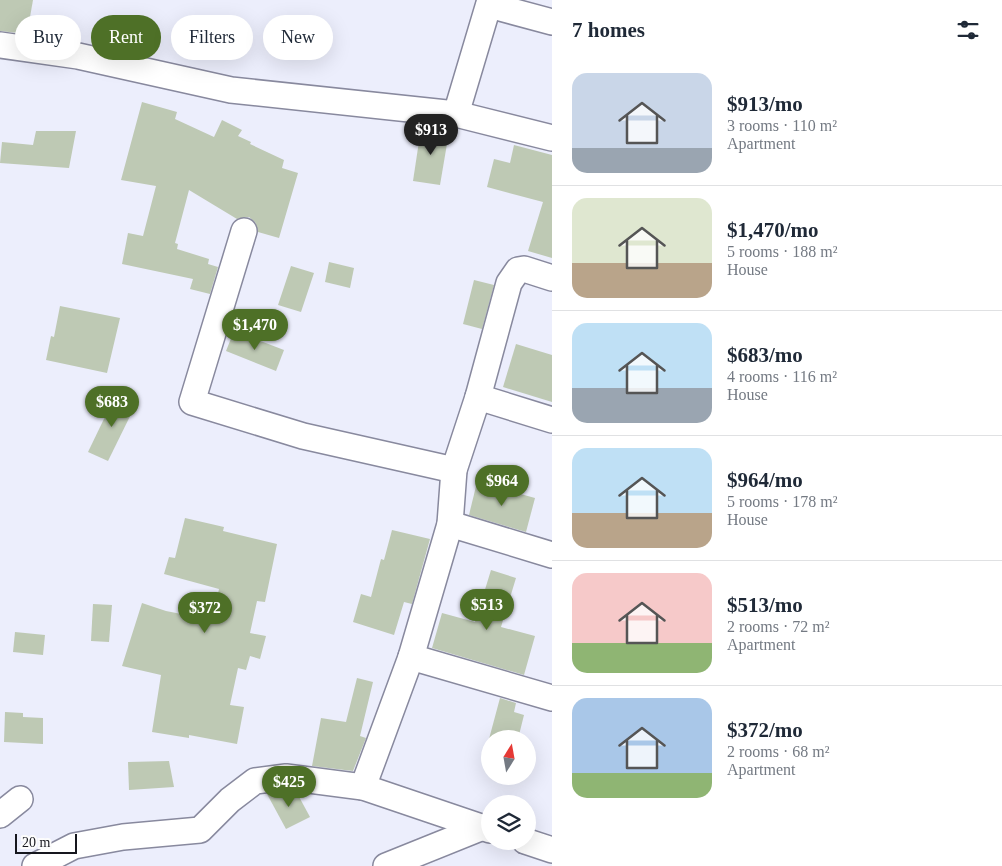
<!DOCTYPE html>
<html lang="en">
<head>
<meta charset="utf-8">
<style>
	:root { --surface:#fff; --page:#f6f6f7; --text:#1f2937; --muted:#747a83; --line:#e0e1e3; --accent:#4e7027 }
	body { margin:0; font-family:Georgia,serif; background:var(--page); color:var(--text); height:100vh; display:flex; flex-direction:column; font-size:19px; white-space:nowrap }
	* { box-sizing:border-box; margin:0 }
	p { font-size:16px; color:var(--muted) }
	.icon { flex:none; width:28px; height:28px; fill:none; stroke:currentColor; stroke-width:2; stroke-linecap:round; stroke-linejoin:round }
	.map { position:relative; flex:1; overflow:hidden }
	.drawer { display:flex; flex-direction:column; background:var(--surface); width:450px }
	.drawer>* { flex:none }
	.top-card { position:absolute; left:15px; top:15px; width:461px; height:45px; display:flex; gap:10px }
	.needle { width:32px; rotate:11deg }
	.tools { position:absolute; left:481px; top:730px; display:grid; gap:10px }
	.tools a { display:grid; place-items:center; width:55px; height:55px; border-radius:50%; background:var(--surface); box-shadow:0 5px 20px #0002; font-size:25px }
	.scale { position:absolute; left:15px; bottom:12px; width:62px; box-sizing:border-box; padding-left:5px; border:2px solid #16171e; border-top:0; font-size:14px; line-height:18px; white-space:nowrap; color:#16171e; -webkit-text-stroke:4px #fcfcfc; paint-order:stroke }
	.price { position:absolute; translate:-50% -42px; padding:0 11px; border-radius:18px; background:var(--accent); color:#fff; font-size:16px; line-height:32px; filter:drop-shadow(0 1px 2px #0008) }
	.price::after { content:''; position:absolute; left:50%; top:30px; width:15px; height:11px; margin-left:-8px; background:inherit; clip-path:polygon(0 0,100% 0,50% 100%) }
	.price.selected { background:#222; color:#fff }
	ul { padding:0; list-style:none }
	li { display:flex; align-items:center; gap:15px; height:125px; padding:0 20px }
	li+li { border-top:1px solid var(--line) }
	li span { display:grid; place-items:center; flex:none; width:140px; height:100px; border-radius:15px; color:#555 }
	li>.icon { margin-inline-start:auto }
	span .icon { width:60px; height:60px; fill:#fffc; stroke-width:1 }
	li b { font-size:21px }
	h2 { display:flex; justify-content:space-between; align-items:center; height:60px; padding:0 20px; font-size:21px }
	.pill { padding:0 18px; border-radius:22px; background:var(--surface); box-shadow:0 5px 20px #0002; font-size:18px; line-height:45px }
	.pill.selected { background:var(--accent); color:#fff }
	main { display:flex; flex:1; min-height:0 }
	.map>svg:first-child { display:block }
	.building { fill:#bec9b4 }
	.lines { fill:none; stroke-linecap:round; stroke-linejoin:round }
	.street-casing { stroke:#88899e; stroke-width:28 }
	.street { stroke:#fff; stroke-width:25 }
</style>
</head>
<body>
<main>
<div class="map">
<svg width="552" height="866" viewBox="0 0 552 866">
	<rect width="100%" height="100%" fill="#eceefc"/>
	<g class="building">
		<polygon points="0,0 33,0 27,34 0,31"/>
		<polygon points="142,102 177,112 175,119 214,137 222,120 242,130 238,136 251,142 250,144 284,160 282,168 298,173 279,238 258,232 255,222 249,217 237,219 189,190 175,243 178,244 177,249 209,259 208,264 218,267 210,294 190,289 193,279 122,264 128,233 143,236 156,186 121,180"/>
		<polygon points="421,128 449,132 440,185 413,181"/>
		<polygon points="36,131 76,131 69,168 0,163 2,142 33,145"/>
		<polygon points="514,145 552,155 552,258 528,251 543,202 487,187 494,159 510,163"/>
		<polygon points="329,262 354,268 350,288 325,282"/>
		<polygon points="291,266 314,273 301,312 278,305"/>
		<polygon points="474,280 494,285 482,329 463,324"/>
		<polygon points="60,306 120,318 107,373 46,360 51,336 54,337"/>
		<polygon points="234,331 284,350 276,371 226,351"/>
		<polygon points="516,344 552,355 552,402 503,387"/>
		<polygon points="116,394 136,404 108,461 88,452"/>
		<polygon points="477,482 535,498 526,532 469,515"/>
		<polygon points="185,518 224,527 223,531 277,544 265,602 257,601 250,633 266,636 260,659 250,656 246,670 238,668 230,705 244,707 237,744 189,735 189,738 152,732 161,675 122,666 142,603 166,611 212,620 219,589 164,574 169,557 175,558"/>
		<polygon points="392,530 430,539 412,604 404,602 394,635 353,622 361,594 371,597 381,559 384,560"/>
		<polygon points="491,570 516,578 501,627 535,636 524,675 432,648 442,613 475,622"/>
		<polygon points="93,604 112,605 109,642 91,641"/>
		<polygon points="15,632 45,635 43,655 13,652"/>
		<polygon points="357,678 373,682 360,736 366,738 353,771 312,766 321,718 346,722"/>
		<polygon points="500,698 516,703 514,712 524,715 518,739 489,739"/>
		<polygon points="5,712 23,713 23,717 43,718 43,744 4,742"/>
		<polygon points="169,761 174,787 129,790 128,762"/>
		<polygon points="286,792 297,793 310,817 286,829 267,794"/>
	</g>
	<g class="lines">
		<defs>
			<g id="street">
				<polyline points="489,5 552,22"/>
				<polyline points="0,45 78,56 231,90 456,114 552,138"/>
				<polyline points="456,114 490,0"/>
				<polyline points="244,231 192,402 303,436 454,470"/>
				<polyline points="478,397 552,420"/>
				<polyline points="450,524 552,555"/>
				<polyline points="411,657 552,698"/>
				<polyline points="363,787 411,657 450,524 454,470 478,397 509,283 518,270 524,269 552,278"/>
				<polyline points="0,815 20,799"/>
				<polyline points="525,841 552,850"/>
				<polyline points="35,866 74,846 123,837 200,830 230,800 255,781 286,777 363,787 490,830"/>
				<polyline points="386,866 483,827"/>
			</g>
		</defs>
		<use href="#street" class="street-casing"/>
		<use href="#street" class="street"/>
	</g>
</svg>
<div class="tools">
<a><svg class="needle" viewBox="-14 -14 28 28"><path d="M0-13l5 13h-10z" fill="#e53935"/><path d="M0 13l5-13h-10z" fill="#747a83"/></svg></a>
<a><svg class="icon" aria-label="layers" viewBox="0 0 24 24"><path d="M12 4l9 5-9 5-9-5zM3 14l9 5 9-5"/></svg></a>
</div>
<div class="scale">20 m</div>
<b class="price selected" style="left:431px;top:156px">$913</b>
<b class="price" style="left:255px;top:351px">$1,470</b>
<b class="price" style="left:112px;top:428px">$683</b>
<b class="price" style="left:502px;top:507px">$964</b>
<b class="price" style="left:487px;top:631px">$513</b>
<b class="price" style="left:205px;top:634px">$372</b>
<b class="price" style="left:289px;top:808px">$425</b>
<div class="top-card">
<a class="pill">Buy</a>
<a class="pill selected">Rent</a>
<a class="pill">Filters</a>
<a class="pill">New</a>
</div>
</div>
<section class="drawer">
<h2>7 homes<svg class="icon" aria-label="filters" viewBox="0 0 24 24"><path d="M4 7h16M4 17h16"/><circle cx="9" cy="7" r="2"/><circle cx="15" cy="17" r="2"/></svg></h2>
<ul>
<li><span style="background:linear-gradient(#c9d6e8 75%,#9aa5b1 0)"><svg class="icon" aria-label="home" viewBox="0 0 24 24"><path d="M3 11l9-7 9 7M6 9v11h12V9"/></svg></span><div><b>$913/mo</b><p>3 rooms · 110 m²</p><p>Apartment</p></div></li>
<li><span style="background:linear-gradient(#dfe7d0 65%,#b9a48a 0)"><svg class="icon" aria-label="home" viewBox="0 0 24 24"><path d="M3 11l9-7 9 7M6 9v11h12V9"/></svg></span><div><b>$1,470/mo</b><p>5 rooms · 188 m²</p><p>House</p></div></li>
<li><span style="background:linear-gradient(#bfe0f5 65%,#9aa5b1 0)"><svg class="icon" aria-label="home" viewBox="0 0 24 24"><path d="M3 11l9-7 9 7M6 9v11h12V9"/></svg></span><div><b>$683/mo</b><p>4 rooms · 116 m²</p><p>House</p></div></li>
<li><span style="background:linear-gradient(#bfe0f5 65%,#b9a48a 0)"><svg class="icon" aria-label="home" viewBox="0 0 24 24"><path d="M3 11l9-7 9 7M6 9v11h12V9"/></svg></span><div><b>$964/mo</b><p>5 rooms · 178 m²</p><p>House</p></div></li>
<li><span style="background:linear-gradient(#f6c9c9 70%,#8fb573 0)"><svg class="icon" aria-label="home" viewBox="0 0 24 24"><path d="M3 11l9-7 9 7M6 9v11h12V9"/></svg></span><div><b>$513/mo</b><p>2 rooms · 72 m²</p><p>Apartment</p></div></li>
<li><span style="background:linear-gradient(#a9c7e8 75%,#8fb573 0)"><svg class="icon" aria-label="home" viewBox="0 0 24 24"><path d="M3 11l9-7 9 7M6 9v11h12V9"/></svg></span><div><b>$372/mo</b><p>2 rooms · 68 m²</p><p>Apartment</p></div></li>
</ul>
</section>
</main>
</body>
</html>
